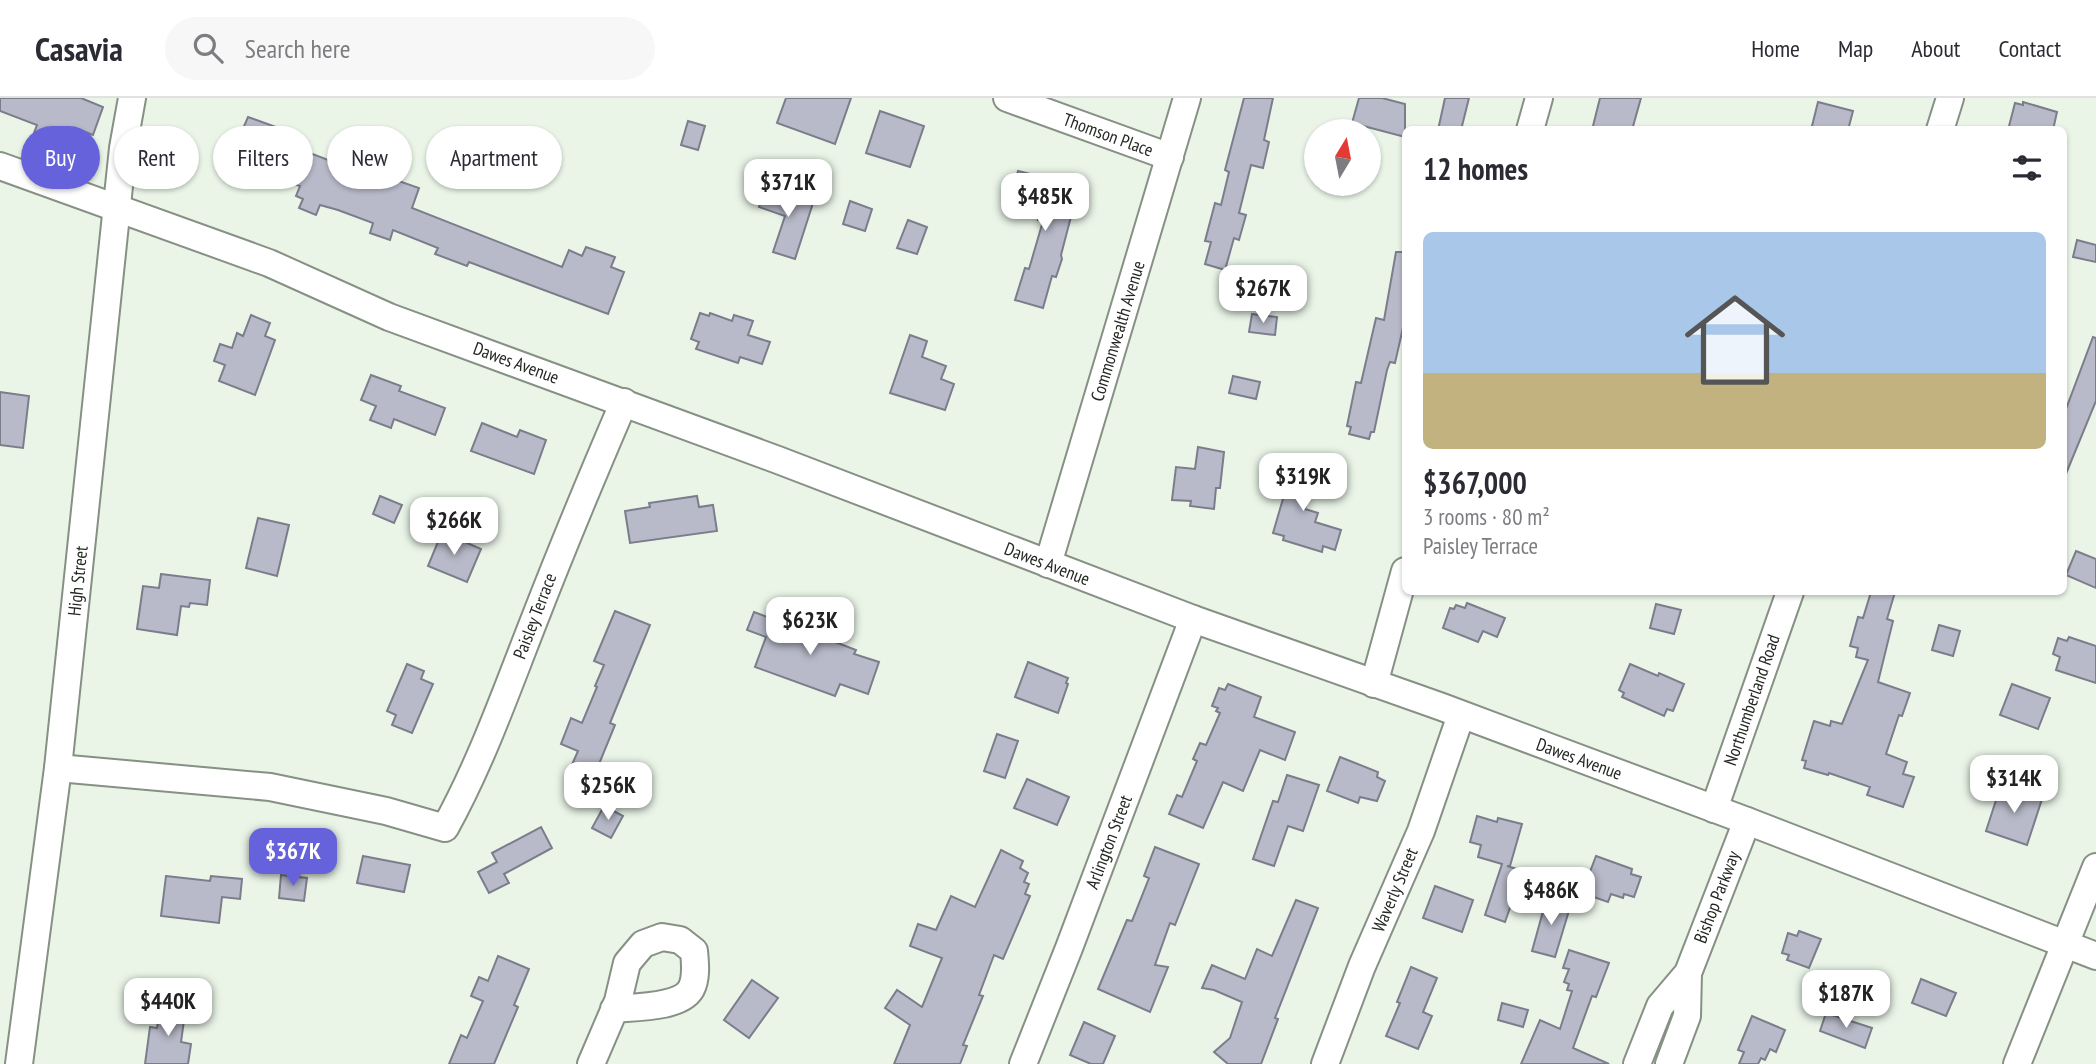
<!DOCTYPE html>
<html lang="en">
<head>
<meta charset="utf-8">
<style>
	:root { --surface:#fff; --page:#f7f7f7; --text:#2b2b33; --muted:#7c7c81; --line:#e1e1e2; --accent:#6662db }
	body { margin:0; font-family:"PT Sans Narrow",sans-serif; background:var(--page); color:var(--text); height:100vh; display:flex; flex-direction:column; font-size:26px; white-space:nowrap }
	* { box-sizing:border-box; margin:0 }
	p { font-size:23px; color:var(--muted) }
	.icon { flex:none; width:38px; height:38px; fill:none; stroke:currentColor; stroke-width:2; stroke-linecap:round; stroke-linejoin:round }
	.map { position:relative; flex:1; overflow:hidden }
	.drawer { position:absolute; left:1402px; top:28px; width:665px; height:469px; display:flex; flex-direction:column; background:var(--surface); border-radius:10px; box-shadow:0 2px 5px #0004 }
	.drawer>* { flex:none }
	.top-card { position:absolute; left:21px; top:28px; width:665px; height:63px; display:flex; gap:14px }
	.needle { width:46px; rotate:10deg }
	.fabs { position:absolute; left:1304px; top:21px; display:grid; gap:14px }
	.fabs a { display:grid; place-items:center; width:77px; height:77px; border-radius:50%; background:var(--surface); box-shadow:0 2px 5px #0004; font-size:35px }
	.price { position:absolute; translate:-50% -60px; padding:0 16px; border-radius:14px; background:#fff; color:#222; font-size:23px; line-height:46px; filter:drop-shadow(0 2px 4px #0008) }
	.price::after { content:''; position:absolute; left:50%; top:42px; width:21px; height:16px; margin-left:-10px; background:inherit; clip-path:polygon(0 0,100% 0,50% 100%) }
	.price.active { background:var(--accent); color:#fff }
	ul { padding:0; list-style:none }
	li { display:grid; align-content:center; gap:14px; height:371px; padding:0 21px }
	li+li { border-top:2px solid var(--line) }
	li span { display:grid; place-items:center; height:217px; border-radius:10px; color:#555 }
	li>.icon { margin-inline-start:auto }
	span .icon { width:126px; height:126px; fill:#fffc; stroke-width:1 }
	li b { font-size:30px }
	h2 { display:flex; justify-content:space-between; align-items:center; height:84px; padding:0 21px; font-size:30px }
	.chip { padding:0 24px; border-radius:32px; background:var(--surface); box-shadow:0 2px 5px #0004; font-size:24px; line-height:63px }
	.chip.active { background:var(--accent); color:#fff }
	header { display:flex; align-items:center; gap:42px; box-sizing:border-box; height:98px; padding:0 35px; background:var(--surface); border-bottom:2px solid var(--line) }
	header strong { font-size:33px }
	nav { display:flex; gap:38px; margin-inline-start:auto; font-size:24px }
	.search { width:490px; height:63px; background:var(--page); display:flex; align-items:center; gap:18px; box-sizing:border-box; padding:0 24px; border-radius:38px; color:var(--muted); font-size:26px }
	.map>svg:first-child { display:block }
	.building { fill:#b8bac9; stroke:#7b7d8b; stroke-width:2 }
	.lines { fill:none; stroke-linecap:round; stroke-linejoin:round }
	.minor-casing { stroke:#869084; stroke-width:30 }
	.minor { stroke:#fff; stroke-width:26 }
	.labels { text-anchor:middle; stroke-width:5; stroke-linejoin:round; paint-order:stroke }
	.street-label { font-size:18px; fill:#242823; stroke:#fff }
</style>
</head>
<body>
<header>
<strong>Casavia</strong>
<div class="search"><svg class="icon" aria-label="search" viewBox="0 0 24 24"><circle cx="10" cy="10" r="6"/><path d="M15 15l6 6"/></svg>Search here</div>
<nav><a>Home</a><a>Map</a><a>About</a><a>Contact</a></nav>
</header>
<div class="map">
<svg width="2096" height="966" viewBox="0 0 2096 966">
	<rect width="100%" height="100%" fill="#eaf5e8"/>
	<g class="building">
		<polygon points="0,0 81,0 103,9 93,37 78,31 72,49 34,35 37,27 0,13"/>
		<polygon points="786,0 851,0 835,46 777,25"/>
		<polygon points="1244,0 1273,0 1264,42 1269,44 1263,70 1251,67 1239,115 1246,117 1239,142 1234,140 1225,172 1205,166 1211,144 1205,143 1215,105 1221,107 1229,74 1225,72"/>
		<polygon points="1359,0 1382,0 1405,6 1405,39 1352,25"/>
		<polygon points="1445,0 1469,0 1461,32 1438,32"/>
		<polygon points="1600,0 1641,0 1632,32 1592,32"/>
		<polygon points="1818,4 1853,13 1848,32 1811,32"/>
		<polygon points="2023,4 2057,14 2053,32 2008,32 2015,5 2023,7"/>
		<polygon points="880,13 924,28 910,69 866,55"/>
		<polygon points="248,19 290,34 286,46 391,86 393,81 419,90 412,110 562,169 569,152 582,158 586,149 615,159 611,169 624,174 608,216 469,164 467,168 435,156 438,150 393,132 390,142 370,135 373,125 338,112 320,107 316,117 299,110 303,101 296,98 300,88 229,63"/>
		<polygon points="688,23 705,28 698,52 681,47"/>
		<polygon points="1018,73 1079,88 1061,157 1062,161 1056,179 1052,178 1043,210 1015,202 1025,170 1029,171 1043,123 1038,122 1043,103 1012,95"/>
		<polygon points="766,88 813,105 795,161 773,154 785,118 759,109"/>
		<polygon points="850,103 872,111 865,133 843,126"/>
		<polygon points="908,122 927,129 917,156 897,150"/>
		<polygon points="2077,142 2096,147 2096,164 2073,159"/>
		<polygon points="1396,154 1405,154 1405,221 1395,265 1390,264 1387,272 1374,334 1371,334 1369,341 1349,336 1351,329 1347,328 1356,284 1361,285 1376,220 1384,222"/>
		<polygon points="700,215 709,218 710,215 732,223 734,217 753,223 748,237 770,244 762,266 740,259 738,265 696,251 699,244 691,241"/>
		<polygon points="1252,216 1277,219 1275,237 1249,234"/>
		<polygon points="251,217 270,225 265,238 275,242 255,297 219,283 225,267 214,263 220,246 232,250 237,235 243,238"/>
		<polygon points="910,237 927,243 922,259 946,268 941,281 954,286 945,312 890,295"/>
		<polygon points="2093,239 2096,240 2096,303 2063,383 2063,319"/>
		<polygon points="371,277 401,288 399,293 445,310 435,337 394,321 391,330 370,322 376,308 361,302"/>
		<polygon points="1233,278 1260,284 1256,301 1229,295"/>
		<polygon points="0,294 29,298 23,350 0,347"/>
		<polygon points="482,325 517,339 520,332 546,342 534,376 471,353"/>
		<polygon points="1198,349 1224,354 1220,390 1216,390 1214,411 1190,408 1191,403 1172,402 1176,369 1195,371"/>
		<polygon points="1294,363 1318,370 1305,411 1318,415 1315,424 1341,432 1335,452 1323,448 1322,454 1283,442 1284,438 1273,435"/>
		<polygon points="380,398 402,407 394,425 373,416"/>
		<polygon points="697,398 699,409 713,407 717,433 630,445 625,413 650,409 649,405"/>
		<polygon points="258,420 289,427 277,478 246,470"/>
		<polygon points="442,434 481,451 467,484 428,468"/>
		<polygon points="2076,453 2096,461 2096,490 2066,477"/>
		<polygon points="161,476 210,482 207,507 190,505 189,509 181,508 177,537 137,531 143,488 159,490"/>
		<polygon points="1871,494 1895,494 1887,521 1893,523 1878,584 1910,595 1902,618 1899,617 1886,656 1907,664 1903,676 1914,679 1903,709 1867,697 1870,689 1829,675 1828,677 1804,670 1806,663 1802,662 1814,623 1830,628 1831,623 1842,626 1868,562 1856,559 1858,550 1850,548 1858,519 1863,520"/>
		<polygon points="1467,505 1505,520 1497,539 1483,533 1478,544 1443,530 1450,510 1454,511 1456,507 1465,510"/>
		<polygon points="1656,506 1681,512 1674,536 1650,530"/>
		<polygon points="615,513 650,527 610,625 615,627 590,688 567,678 578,653 561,646 571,620 582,625 597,589 595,588 604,567 594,563"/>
		<polygon points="754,514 783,525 785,517 806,525 804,532 856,552 854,556 879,564 868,596 840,586 835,598 755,569 766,539 747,532"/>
		<polygon points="1939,527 1960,533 1953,558 1932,552"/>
		<polygon points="2069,539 2096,548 2096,585 2056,572 2060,559 2053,556 2058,540 2067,543"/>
		<polygon points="1028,564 1068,580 1066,585 1068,586 1058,615 1015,599"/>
		<polygon points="407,566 424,573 421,581 433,586 412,635 392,627 396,617 387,613"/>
		<polygon points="1630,566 1658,578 1659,575 1684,586 1673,613 1667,611 1664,618 1622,599 1624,595 1619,592"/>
		<polygon points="1228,586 1261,599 1254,619 1295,634 1285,662 1260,652 1243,693 1223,684 1203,730 1169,716 1177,697 1182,699 1197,663 1193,661 1200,645 1206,647 1220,615 1216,613 1218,610 1212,608 1219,590 1225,592"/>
		<polygon points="2012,586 2050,600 2038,631 2000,617"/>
		<polygon points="997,636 1018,643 1005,680 984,673"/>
		<polygon points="1340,659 1378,674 1377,679 1385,683 1377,703 1360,699 1358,705 1327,693"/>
		<polygon points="1287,677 1319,687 1303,733 1288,728 1274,768 1253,761 1273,703 1278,704"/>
		<polygon points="1027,681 1069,699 1057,727 1014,710"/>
		<polygon points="2004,687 2042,701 2027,747 1986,733 1999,693 2002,694"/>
		<polygon points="604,708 623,718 611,740 592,730"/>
		<polygon points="1477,718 1497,724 1498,720 1522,726 1510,768 1507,768 1523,773 1505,824 1485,817 1502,766 1478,759 1481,747 1470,744"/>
		<polygon points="541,729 552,750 504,776 509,785 489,795 478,774 497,764 492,755"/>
		<polygon points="1155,749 1199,766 1175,827 1170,825 1155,867 1168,869 1150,914 1098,891 1127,822 1132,823 1149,780 1144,778"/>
		<polygon points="1001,752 1023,763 1020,770 1028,775 1024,784 1029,786 1025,796 1030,798 1003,861 994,857 979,897 983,898 963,947 967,948 960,966 894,966 910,927 885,910 897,892 922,909 942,860 910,848 918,826 936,832 951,798 975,809"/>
		<polygon points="363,758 410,767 404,794 357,785"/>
		<polygon points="1596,758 1632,771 1631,776 1641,779 1634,799 1624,796 1623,800 1611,796 1608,804 1582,795"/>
		<polygon points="281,777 307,780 304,803 279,800"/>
		<polygon points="166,778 210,783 211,778 242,781 240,801 222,799 219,825 161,818"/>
		<polygon points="1435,788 1473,802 1462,834 1423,820"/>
		<polygon points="1547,799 1571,806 1555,859 1532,853"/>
		<polygon points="1296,802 1318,810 1275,920 1278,921 1261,966 1228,966 1214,954 1230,940 1242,904 1214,892 1202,890 1212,867 1245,881 1257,851 1272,858"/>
		<polygon points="1799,833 1821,841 1809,870 1787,862 1789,857 1782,855 1788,835 1797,838"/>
		<polygon points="1569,852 1609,865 1596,899 1592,898 1573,950 1609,966 1521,966 1540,922 1560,931 1572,893 1567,892 1569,886 1564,884 1569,871 1563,870"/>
		<polygon points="498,858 529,871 514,907 518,909 494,966 449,966 461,937 467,940 483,903 471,898 479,879 488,883"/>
		<polygon points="1411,869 1437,880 1423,914 1432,918 1418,951 1386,938 1400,905 1397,904"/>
		<polygon points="1921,881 1956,895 1946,918 1912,905"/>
		<polygon points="752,882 778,900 749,940 724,922"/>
		<polygon points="161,905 186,908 181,944 191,946 188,966 145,966 150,929 157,930"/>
		<polygon points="1502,905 1528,912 1523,929 1498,922"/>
		<polygon points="1826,915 1872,930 1865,950 1820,933"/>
		<polygon points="1752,918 1785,932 1776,954 1770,951 1765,962 1761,960 1758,966 1739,966 1744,954 1738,952"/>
		<polygon points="1084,924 1115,938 1103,966 1091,966 1070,957"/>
	</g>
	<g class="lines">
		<defs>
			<g id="minor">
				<polyline points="1007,0 1170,59"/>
				<polyline points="1530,32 1539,0"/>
				<polyline points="1940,32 1950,0"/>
				<polyline points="0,68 269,165 389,219 778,362 1193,521 1442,609 1747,723 2096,858"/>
				<polyline points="1048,466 1187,0"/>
				<polyline points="1374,586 1405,473"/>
				<path d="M 58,670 L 270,689 L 386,713 L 445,730 C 482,663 507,591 535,520 C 563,448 593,376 624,304"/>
				<polyline points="1714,711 1790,494"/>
				<polyline points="19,966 58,670 123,50 132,0"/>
				<path d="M 591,966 L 618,903 L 627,865 L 643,846 L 662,839 L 680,842 L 694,853 C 695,864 697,880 691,891 C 680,910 634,909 614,911"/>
				<polyline points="1023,966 1069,850 1193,521"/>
				<polyline points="1325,966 1362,868 1421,733 1461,617"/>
				<polyline points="1637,966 1660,908 1688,875 1747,723"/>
				<polyline points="1669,966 1687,918 1688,875"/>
				<polyline points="2017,966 2096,769"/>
			</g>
		</defs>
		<use href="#minor" class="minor-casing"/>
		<use href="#minor" class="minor"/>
	</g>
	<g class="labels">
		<g class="street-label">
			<text transform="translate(1108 37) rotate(20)" y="6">Thomson Place</text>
			<text transform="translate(1118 233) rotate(-73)" y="6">Commonwealth Avenue</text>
			<text transform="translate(516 265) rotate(20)" y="6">Dawes Avenue</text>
			<text transform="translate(1047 466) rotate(21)" y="6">Dawes Avenue</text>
			<text transform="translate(78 483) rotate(-84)" y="6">High Street</text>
			<text transform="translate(535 518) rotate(-69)" y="6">Paisley Terrace</text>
			<text transform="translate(1752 602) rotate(-71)" y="6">Northumberland Road</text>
			<text transform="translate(1579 661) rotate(20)" y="6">Dawes Avenue</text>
			<text transform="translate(1109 744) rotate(-69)" y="6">Arlington Street</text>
			<text transform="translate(1395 792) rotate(-67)" y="6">Waverly Street</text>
			<text transform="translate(1717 799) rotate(-69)" y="6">Bishop Parkway</text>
		</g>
	</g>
</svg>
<div class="fabs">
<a><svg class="needle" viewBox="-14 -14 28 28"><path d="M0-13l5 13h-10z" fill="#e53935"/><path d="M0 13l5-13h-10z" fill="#7c7c81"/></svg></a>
</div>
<b class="price" style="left:788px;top:121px">$371K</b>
<b class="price" style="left:1045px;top:135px">$485K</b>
<b class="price" style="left:1263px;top:227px">$267K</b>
<b class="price" style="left:1303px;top:415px">$319K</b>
<b class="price" style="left:454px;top:459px">$266K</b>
<b class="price" style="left:810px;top:559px">$623K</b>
<b class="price" style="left:2014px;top:717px">$314K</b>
<b class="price" style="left:608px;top:724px">$256K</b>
<b class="price active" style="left:293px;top:790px">$367K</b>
<b class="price" style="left:1551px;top:829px">$486K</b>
<b class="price" style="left:1846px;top:932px">$187K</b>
<b class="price" style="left:168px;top:940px">$440K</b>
<div class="top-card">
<a class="chip active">Buy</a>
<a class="chip">Rent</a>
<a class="chip">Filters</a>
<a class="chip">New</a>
<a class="chip">Apartment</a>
</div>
<section class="drawer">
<h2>12 homes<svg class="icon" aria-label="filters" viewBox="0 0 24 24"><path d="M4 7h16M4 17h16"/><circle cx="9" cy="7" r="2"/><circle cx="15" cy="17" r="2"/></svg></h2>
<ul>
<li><span style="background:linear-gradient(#a9c7e8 65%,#c2b280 0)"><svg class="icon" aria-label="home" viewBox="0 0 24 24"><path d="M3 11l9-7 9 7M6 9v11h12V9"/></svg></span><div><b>$367,000</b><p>3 rooms · 80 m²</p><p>Paisley Terrace</p></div></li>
</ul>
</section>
</div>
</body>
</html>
